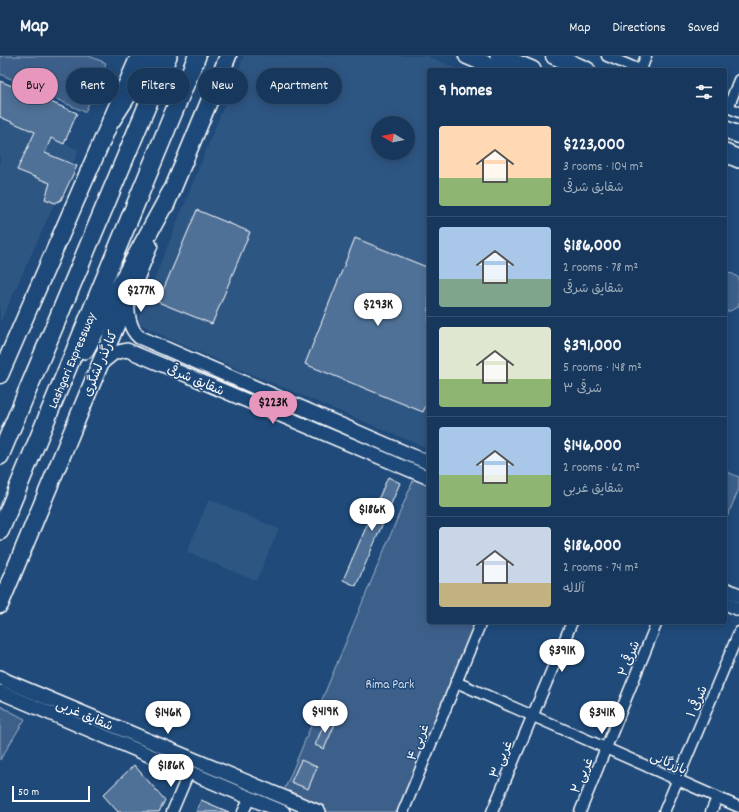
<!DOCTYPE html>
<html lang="en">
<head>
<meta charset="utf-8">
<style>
	:root { --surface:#17385c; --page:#244365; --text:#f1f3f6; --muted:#9eacbb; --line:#365272; --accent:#e797bd }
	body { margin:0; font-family:Dekko,"Playpen Sans Arabic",sans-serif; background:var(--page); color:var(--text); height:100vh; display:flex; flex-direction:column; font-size:15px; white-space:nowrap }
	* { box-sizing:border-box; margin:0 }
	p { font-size:13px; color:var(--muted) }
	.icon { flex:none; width:22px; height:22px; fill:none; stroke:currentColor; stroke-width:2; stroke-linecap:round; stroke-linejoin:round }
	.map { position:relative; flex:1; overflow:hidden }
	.drawer { position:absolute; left:427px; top:12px; width:300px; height:556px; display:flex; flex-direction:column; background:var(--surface); border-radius:4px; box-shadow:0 2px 10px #0003,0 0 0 1px var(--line) }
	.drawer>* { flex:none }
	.banner { position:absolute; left:12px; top:12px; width:355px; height:36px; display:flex; gap:8px }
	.needle { width:26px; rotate:280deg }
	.tools { position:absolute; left:371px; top:60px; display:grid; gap:8px }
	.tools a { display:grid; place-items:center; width:44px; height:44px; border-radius:50%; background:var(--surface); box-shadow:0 2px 10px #0003,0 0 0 1px var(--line); font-size:20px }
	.scale { position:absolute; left:12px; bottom:10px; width:78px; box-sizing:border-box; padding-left:4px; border:2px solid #fff; border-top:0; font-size:11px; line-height:14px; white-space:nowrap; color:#fff; -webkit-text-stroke:3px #1f4a7a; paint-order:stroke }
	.price { position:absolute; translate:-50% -34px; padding:0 9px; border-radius:14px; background:#fff; color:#222; font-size:13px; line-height:26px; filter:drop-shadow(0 1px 2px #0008) }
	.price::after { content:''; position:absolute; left:50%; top:24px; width:12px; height:9px; margin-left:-6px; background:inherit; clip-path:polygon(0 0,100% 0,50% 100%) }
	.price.current { background:var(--accent); color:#111 }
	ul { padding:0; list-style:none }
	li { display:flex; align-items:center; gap:12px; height:100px; padding:0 12px }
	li+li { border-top:1px solid var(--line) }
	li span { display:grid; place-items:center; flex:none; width:112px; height:80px; border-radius:4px; color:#555 }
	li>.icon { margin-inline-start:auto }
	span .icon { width:48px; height:48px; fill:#fffc; stroke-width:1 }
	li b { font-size:17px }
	h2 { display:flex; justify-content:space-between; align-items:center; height:48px; padding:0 12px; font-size:17px }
	.tag { padding:0 14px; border-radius:18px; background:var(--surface); box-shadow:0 2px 10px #0003,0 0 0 1px var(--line); font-size:14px; line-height:36px }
	.tag.current { background:var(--accent); color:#111 }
	header { display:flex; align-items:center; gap:24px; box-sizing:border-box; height:56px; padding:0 20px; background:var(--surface); border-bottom:1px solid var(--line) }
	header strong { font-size:19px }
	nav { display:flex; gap:22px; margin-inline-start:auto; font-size:14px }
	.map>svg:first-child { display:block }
	.built { fill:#2e5683; fill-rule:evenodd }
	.green { fill:#3c618b; stroke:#9eb0c5 }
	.building { fill:#507197; stroke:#fff }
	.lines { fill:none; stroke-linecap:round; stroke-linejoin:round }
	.minor-casing { stroke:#fff; stroke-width:13 }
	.tertiary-casing { stroke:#fff; stroke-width:16 }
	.primary-casing { stroke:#fff; stroke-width:19 }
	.trunk-casing { stroke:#fff; stroke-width:20 }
	.minor { stroke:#1f4a7a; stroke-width:10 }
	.tertiary { stroke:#1f4a7a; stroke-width:13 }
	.primary { stroke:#1f4a7a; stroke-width:16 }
	.trunk { stroke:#1f4a7a; stroke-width:17 }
	.labels { text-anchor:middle; stroke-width:3; stroke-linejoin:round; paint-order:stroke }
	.street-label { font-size:13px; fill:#fff; stroke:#1f4a7a }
	.park-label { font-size:13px; fill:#d8dfe8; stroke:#1f4a7a }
</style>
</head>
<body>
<header>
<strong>Map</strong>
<nav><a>Map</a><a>Directions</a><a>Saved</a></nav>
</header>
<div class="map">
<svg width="739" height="756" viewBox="0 0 739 756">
	<rect width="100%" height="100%" fill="#1f4a7a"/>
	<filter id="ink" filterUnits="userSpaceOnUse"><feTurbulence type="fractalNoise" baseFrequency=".025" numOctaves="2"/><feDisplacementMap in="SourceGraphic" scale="8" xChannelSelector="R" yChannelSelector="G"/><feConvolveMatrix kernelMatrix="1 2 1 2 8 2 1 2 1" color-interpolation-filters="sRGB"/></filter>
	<g filter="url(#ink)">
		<g class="built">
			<path d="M 244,0 L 427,0 L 461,14 L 429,14 L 429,393 L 173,285 L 137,266 ZM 378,67 L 408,67 L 408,97 L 378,97 Z"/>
			<polygon points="0,61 79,94 0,267"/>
			<polygon points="209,443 279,473 256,525 187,496"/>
		</g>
		<g class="green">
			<polygon points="0,0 89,0 106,7 85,56 0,18"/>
			<polygon points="727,217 733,218 739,222 739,250 730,255 725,255 725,218"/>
			<polygon points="725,415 739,421 739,433 727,461 725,460"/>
			<polygon points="415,420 429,426 429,566 476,566 397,756 312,756 281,742"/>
			<polygon points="0,650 25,663 0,704"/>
		</g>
		<g class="building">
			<polygon points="0,25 77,57 64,88 51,82 45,97 77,110 61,144 55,147 45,143 50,127 17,114 35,76 0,61"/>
			<polygon points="197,154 250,176 212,268 158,246"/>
			<polygon points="355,182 429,212 429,342 423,356 305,308"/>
			<polygon points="388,421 400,427 356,530 343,524"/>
			<polygon points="326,664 335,668 324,693 315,689"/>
			<polygon points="301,704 317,711 308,733 291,726"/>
			<polygon points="134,709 165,744 159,756 118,756 103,739"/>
			<polygon points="201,744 229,756 196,756"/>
		</g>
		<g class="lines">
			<defs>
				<g id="minor">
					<polyline points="607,0 640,14"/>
					<polyline points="641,14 646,0"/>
					<polyline points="725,50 739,56"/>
					<polyline points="728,52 739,24"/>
					<polyline points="456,626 739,751"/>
					<polyline points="172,756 189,716"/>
					<polyline points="243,756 250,742"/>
					<polyline points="403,756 481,566"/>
					<polyline points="492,756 572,566"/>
					<polyline points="580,756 657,566"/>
					<polyline points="664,756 739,576"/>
					<polyline points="711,756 717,742"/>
				</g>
				<g id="tertiary">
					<path d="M 127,243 C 128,257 128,271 139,281 L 429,407"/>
					<polyline points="99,309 114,297 127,294 429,422"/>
					<polyline points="725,533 739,539"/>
					<polyline points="725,547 739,553"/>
					<polyline points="0,621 7,625 319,756"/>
					<polyline points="0,636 283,756"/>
				</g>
				<g id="primary">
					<polyline points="467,0 500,14"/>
					<polyline points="554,0 587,14"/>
					<polyline points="725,73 739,79"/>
					<polyline points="166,149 228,0"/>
					<polyline points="0,319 139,0"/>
					<polyline points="0,549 149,190"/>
				</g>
				<g id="trunk">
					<polyline points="499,0 532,14"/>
					<polyline points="111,65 153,0"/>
					<polyline points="725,97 739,103"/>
					<polyline points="85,294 171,136"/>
					<polyline points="0,400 168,0"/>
					<polyline points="0,475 197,0"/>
				</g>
			</defs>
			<use href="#minor" class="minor-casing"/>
			<use href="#tertiary" class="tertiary-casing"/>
			<use href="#primary" class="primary-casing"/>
			<use href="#trunk" class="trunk-casing"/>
			<use href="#minor" class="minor"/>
			<use href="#tertiary" class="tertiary"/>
			<use href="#primary" class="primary"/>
			<use href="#trunk" class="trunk"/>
		</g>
	</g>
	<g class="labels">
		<g class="street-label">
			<text transform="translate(71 304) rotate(-67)" y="5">Lashgari Expressway</text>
			<text transform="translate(99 307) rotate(-67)" y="5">کنارگذر لشگری</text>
			<text transform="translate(196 323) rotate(23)" y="5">شقایق شرقی</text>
			<text transform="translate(628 602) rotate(-68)" y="5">۲ شرقی</text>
			<text transform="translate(696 645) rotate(-67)" y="5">۱ شرقی</text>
			<text transform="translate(85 658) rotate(23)" y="5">شقایق غربی</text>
			<text transform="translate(417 686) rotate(-68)" y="5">۴ غربی</text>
			<text transform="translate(500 703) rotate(-67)" y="5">۳ غربی</text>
			<text transform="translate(669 706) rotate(24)" y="5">بازرگانی</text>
			<text transform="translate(581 719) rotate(-67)" y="5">۲ غربی</text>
		</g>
		<g class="park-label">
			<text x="390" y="632">Rima Park</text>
		</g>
	</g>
</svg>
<div class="tools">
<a><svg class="needle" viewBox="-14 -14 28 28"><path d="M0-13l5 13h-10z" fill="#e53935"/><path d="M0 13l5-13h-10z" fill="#9eacbb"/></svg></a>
</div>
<div class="scale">50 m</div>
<b class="price" style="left:141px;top:257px">$277K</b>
<b class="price" style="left:378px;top:271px">$293K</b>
<b class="price current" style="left:273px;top:369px">$223K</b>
<b class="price" style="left:372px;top:476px">$186K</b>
<b class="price" style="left:562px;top:617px">$391K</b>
<b class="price" style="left:325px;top:678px">$419K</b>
<b class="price" style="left:168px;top:679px">$146K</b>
<b class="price" style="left:602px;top:679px">$341K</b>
<b class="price" style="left:171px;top:732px">$186K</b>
<div class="banner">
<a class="tag current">Buy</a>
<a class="tag">Rent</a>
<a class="tag">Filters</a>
<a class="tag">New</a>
<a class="tag">Apartment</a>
</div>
<section class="drawer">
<h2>9 homes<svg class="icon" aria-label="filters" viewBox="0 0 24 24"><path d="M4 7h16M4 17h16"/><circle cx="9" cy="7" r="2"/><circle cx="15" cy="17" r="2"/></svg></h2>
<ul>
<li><span style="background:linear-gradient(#ffd9b3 65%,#8fb573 0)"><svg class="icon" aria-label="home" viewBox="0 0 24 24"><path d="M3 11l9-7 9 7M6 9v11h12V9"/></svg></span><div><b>$223,000</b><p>3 rooms · 104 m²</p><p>شقایق شرقی</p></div></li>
<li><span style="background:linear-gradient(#a9c7e8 65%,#7fa58c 0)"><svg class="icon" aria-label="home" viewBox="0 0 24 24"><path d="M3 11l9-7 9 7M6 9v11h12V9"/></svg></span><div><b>$186,000</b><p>2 rooms · 78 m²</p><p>شقایق شرقی</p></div></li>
<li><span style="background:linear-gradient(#dfe7d0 65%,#8fb573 0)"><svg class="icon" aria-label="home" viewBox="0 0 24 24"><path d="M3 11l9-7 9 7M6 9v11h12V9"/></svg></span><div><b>$391,000</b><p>5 rooms · 148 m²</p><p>۳ شرقی</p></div></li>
<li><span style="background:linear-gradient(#a9c7e8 60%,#8fb573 0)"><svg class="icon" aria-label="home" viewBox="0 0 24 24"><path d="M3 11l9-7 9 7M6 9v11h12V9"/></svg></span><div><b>$146,000</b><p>2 rooms · 62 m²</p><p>شقایق غربی</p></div></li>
<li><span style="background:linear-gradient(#c9d6e8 70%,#c2b280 0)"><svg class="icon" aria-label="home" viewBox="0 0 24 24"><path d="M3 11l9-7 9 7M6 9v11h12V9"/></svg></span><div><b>$186,000</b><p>2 rooms · 74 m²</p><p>آلاله</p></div></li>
</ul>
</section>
</div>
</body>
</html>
